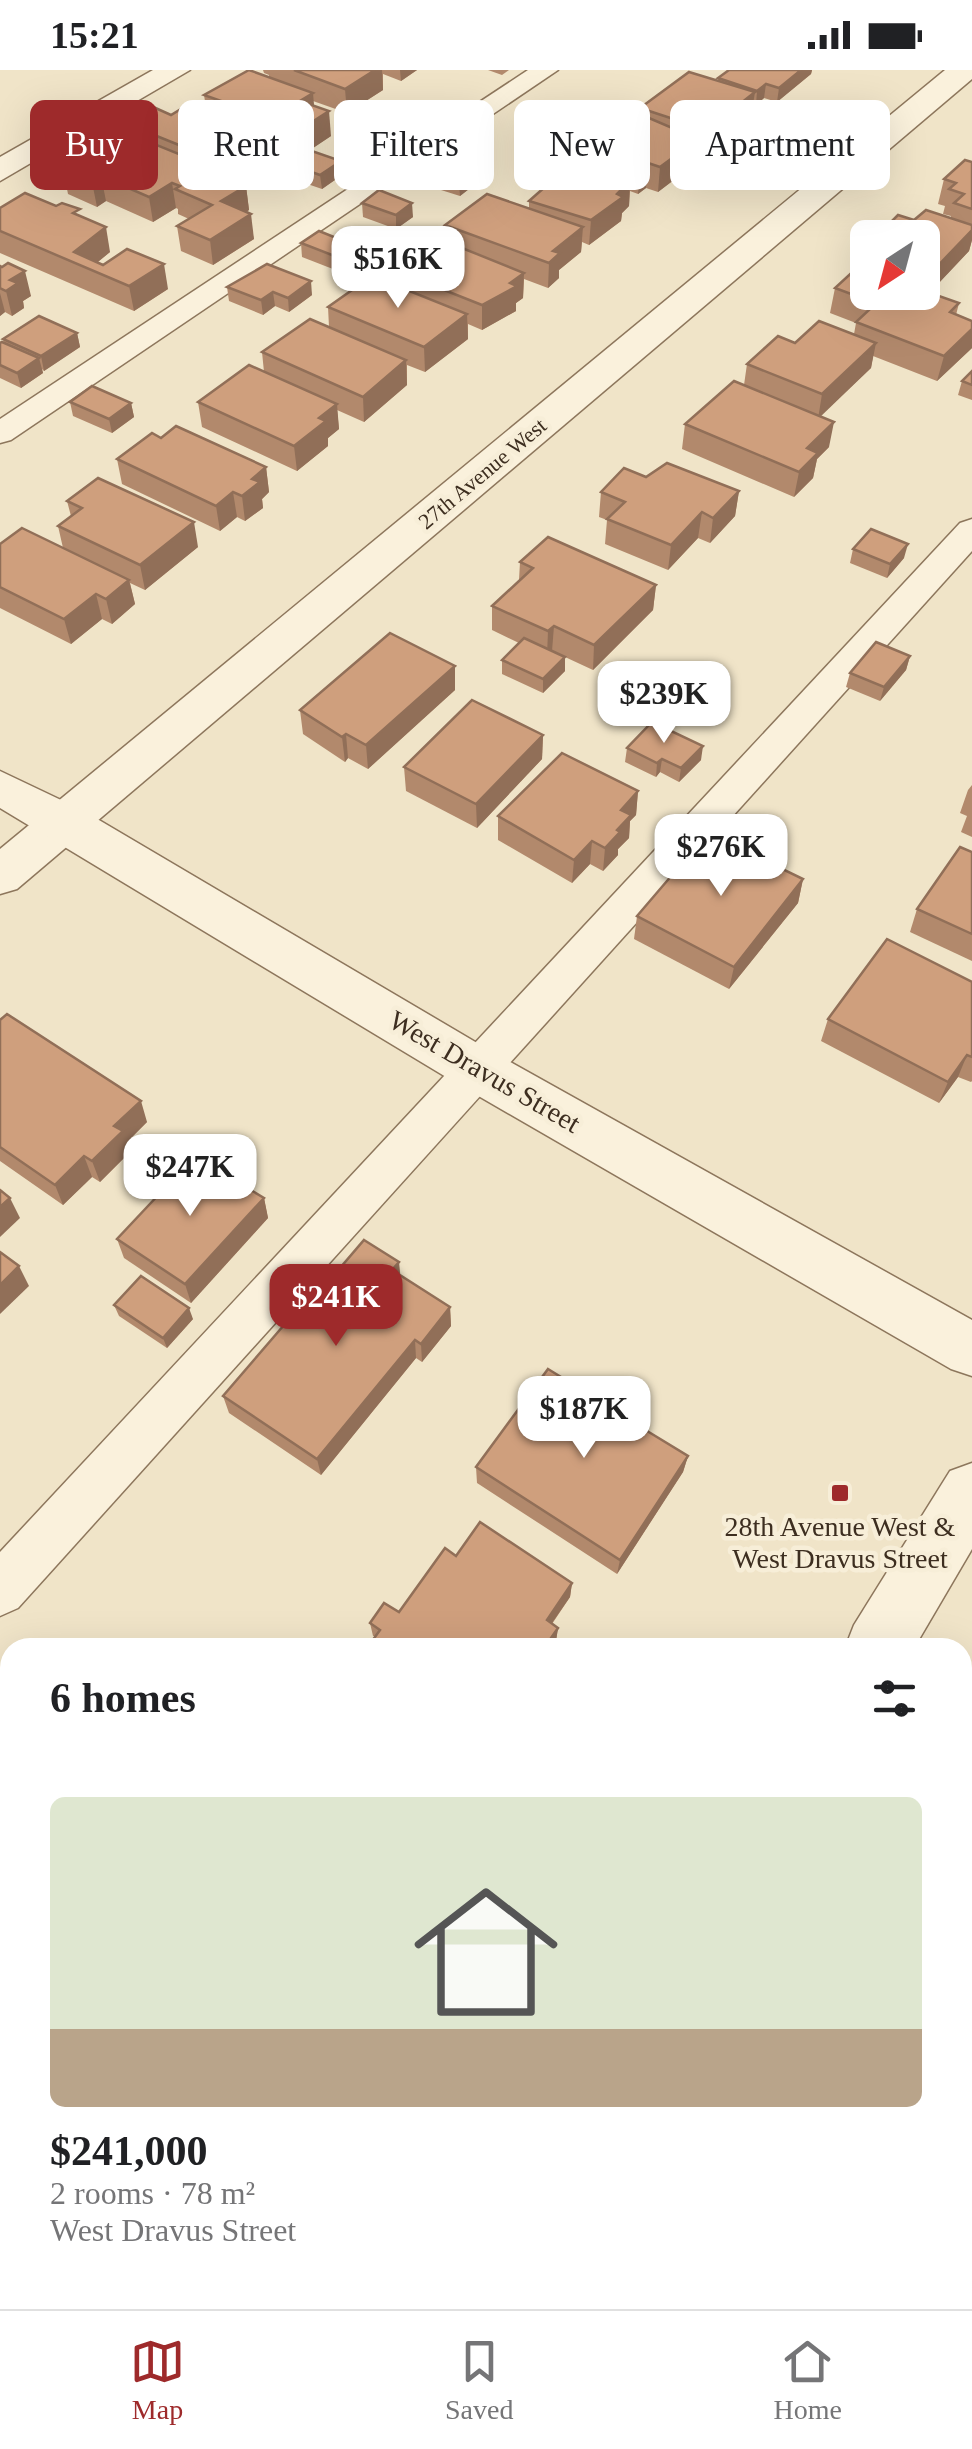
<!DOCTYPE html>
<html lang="en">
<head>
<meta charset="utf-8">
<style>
	:root { --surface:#fff; --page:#f2f2f2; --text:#202124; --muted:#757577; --line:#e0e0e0; --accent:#9e2a2b }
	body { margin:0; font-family:Georgia,serif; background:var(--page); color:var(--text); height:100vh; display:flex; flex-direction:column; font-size:38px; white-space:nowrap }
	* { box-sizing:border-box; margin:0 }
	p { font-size:32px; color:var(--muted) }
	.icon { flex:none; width:55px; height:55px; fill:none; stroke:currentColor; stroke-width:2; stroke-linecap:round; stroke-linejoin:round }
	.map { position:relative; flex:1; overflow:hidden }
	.side { position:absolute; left:0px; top:1568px; width:972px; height:672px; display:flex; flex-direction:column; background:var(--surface); border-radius:30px 30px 0 0; box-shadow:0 10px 40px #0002 }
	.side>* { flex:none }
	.hud { position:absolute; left:30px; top:30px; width:912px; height:90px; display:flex; gap:20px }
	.needle { width:65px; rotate:216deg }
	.controls { position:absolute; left:850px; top:150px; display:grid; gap:20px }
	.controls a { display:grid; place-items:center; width:90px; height:90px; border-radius:15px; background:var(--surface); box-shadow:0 10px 40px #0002; font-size:50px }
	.price { position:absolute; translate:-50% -85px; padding:0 22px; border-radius:20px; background:#fff; color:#222; font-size:32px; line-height:65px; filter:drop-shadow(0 2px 5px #0008) }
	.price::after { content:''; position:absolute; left:50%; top:60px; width:30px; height:22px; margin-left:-15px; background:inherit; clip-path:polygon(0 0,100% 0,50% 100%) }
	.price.current { background:var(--accent); color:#fff }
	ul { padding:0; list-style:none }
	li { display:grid; align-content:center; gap:20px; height:530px; padding:0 50px }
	li span { display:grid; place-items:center; height:310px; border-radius:15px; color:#555 }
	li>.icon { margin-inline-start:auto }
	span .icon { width:180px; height:180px; fill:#fffc; stroke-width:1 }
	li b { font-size:42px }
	h2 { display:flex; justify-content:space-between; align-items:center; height:120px; padding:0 50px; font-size:42px }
	.chip { padding:0 35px; border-radius:15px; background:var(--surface); box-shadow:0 10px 40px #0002; font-size:35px; line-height:90px }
	.chip.current { background:var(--accent); color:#fff }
	.status { display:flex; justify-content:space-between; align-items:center; height:70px; padding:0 50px; background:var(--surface); direction:ltr }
	.status svg { height:28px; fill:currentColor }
	.tab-bar { display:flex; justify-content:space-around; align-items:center; height:140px; border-top:2px solid var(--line); background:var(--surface); font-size:28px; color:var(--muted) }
	.tab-bar a { display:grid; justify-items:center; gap:5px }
	.tab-bar .current { color:var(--accent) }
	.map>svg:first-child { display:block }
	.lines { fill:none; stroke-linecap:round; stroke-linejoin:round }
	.service-casing { stroke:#8d765c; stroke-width:3 }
	.minor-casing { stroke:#8d765c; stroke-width:3 }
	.tertiary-casing { stroke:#8d765c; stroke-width:3 }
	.service { fill:#faf1dc; fill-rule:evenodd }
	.minor { fill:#faf1dc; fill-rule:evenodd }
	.tertiary { fill:#faf1dc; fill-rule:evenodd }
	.wall { fill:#b2896c }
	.shaded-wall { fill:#916f58 }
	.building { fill:#cf9f7d; stroke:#916f58; stroke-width:2.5 }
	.poi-dot { fill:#9e2a2b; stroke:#f7eed8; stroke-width:4 }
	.labels { text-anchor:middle; stroke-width:9; stroke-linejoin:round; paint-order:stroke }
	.far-street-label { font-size:22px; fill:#3d2e20; stroke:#f7eed8 }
	.street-label { font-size:28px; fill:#3d2e20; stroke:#f7eed8 }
	.poi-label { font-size:28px; fill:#3d2e20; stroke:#f7eed8 }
</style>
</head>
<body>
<div class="status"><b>15:21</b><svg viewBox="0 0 49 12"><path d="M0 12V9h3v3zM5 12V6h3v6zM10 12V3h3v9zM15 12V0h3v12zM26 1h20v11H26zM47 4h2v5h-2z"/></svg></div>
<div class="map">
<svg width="972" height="2239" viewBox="0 0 972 2239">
	<rect width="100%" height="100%" fill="#f0e4c8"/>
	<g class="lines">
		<defs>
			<g id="service">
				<polygon points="528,0 558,0 11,370 0,373 0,349"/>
				<polygon points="972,449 972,481 18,1538 0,1546 0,1482 960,453"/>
			</g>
			<g id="minor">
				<polygon points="153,0 190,0 0,111 0,87"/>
				<polygon points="945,0 972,0 972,9 17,819 0,824 0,779"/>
			</g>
			<g id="tertiary">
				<polygon points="0,701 82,740 494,983 972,1250 972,1306 951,1299 456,1013 0,738"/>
				<polygon points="972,1393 972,1479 914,1578 845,1578 854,1555 950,1401"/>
				<polygon points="430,2230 510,2230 507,2239 426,2239"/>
			</g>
		</defs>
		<use href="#service" class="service-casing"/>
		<use href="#minor" class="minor-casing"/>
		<use href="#tertiary" class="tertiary-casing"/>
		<use href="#service" class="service"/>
		<use href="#minor" class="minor"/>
		<use href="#tertiary" class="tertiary"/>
	</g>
	<g class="wall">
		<polygon points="263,0 417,0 401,11 383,4 383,20 347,43 313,31 314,36 331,66 310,80 341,91 342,105 322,119 287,107 286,93 300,83 264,70 266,91 234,111 246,116 249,140 246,142 254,169 213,195 181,181 177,156 189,149 178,144 178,139 176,138 153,152 106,131 97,137 68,124 63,99 125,68 122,52 171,45 207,44 204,25 269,8 269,5 264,3"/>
		<polygon points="488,0 509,0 502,5"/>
		<polygon points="729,0 812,0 811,4 777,32 764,28 756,35 753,34 751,47 704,85 697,82 696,93 658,122 646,118 638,124 630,121 629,136 622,143 621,151 589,175 582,172 581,182 559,200 559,208 548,218 524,209 523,228 516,233 516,241 482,260 468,254 468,269 425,302 407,295 407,315 364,352 337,340 339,359 328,368 328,376 297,401 202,357 198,332 264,302 262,282 329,257 328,237 401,218 401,203 433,194 450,182 446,180 445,155 529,138 529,131 584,97 585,79 587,78 588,70 602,66 640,44 640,38 718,11 718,8"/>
		<polygon points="972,92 972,170 969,181 930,222 959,233 956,245 972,278 937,311 873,286 871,298 820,346 829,377 817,389 813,408 794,427 682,379 685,354 744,315 747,294 795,273 854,264 856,253 830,243 835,218 863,197 868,175 868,222 922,222 922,168 914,150 951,148 951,146 943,144 945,136 938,134 944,109"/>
		<polygon points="483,94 483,108 460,126 422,114 422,100"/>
		<polygon points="362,133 413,147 396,159 363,147"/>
		<polygon points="0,138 81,147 110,182 98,192 168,219 134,241 0,183"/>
		<polygon points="301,173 355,189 338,201 302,187"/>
		<polygon points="0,196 31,226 23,231 24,238 12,246 5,242 0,246"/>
		<polygon points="227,217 312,225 289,242 275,236 263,245 229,231"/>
		<polygon points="77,263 80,277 44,301 42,299 43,303 21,318 0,308 0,273 4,273 3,269"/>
		<polygon points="972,301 972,330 958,325 962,311"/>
		<polygon points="70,332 131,333 134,347 112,363 73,346"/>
		<polygon points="161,368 266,397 269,422 262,429 263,438 245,451 237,447 220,461 122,414 117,389"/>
		<polygon points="646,407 739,421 735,446 710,473 698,468 668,500 605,474 607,450 599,447 601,422"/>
		<polygon points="67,431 198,477 145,520 130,513 135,534 112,554 102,549 71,574 0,538 0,474 63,478 58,456 71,446"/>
		<polygon points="853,479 904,488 887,508 850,493"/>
		<polygon points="520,492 656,515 653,540 593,600 565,587 565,601 543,623 502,604 502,590 519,573 492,560 492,536 519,510"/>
		<polygon points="910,586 906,600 880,631 846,617 850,603"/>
		<polygon points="455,596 455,620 368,699 348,688 345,692 303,664 300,640"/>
		<polygon points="543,665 542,689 477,758 406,721 404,697"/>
		<polygon points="627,678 701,690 679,712 660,702 656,707 625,692"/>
		<polygon points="972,715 972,767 961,762 967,746 960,743 968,720"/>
		<polygon points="638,721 636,745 630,751 629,768 618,779 618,785 603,801 590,794 572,813 498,770 498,746"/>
		<polygon points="972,782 972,891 910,862 917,839"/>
		<polygon points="803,809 798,833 729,919 634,869 637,846"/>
		<polygon points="972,912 972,1011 971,1012 958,1007 939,1033 821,971 828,949"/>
		<polygon points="0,950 147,1052 127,1072 130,1082 100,1112 92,1107 63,1135 0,1091"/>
		<polygon points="264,1128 268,1148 191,1233 124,1188 117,1169"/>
		<polygon points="334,1205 400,1206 450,1237 451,1256 422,1292 416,1288 321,1405 229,1343 223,1326"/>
		<polygon points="114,1235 193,1249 167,1278 119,1246"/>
		<polygon points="597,1329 641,1333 637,1350 635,1353 688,1386 683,1402 617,1504 477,1413 476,1397"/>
		<polygon points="456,1486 572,1513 570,1527 552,1554 558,1558 556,1571 373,1566 370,1553 399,1542"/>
		<polygon points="862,2230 962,2230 972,2239 857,2239"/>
	</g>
	<g class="shaded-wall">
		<polygon points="375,0 382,0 383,20 347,43 345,19"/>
		<polygon points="400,0 417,0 401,11"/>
		<polygon points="801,0 812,0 811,4 777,32 779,18"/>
		<polygon points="766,14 764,28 756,35 757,21"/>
		<polygon points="755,22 751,47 704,85 707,60"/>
		<polygon points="313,23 315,47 300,31"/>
		<polygon points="329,41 331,66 304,84 301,59"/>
		<polygon points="264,66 266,91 225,117 221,92"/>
		<polygon points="698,69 696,93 658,122 660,97"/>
		<polygon points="341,91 342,105 322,119 320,105"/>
		<polygon points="648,93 646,118 638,124 640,99"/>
		<polygon points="483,94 483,108 460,126 459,112"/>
		<polygon points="101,106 106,131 97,137 92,112"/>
		<polygon points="630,111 629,136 622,143 621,151 589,175 591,150"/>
		<polygon points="172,113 176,138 153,152 149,127"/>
		<polygon points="246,116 249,140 224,156 221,131"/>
		<polygon points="412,133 413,147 396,159 396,145"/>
		<polygon points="251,144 254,169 213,195 210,170"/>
		<polygon points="106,157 110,182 89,199 74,182"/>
		<polygon points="583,157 581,182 559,200 559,208 548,218 549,193 553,181"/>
		<polygon points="972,160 972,170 969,181 923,230 929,205"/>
		<polygon points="354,175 355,189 338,201 337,187"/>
		<polygon points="164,194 168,219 134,241 129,216"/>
		<polygon points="25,201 31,226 23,231 24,238 12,246 6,221 10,210"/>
		<polygon points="524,203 523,228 516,233 516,241 482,260 482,235"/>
		<polygon points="311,211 312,225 289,242 288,228"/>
		<polygon points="273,222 275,236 263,245 261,230"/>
		<polygon points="0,223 5,242 0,246"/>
		<polygon points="467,244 468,269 425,302 424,277"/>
		<polygon points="972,259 972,278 937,311 944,286"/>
		<polygon points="77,263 80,277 44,301 41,286"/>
		<polygon points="876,273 871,298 818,349 822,324"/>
		<polygon points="39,288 43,303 21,318 17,303"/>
		<polygon points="406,290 407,315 364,352 363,327"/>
		<polygon points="131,333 134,347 112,363 109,349"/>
		<polygon points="337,334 339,359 328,368 328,376 297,401 294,376 319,348"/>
		<polygon points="834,352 829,377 817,389 813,408 794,427 799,402 807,378"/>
		<polygon points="266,397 269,422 262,429 263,438 245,451 242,426 252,409"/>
		<polygon points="739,421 735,446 710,473 713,448"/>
		<polygon points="233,422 237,447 220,461 216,436"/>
		<polygon points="702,442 698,468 668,500 671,475"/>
		<polygon points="194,452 198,477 145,520 140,495"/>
		<polygon points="908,474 904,488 887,508 890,494"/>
		<polygon points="129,510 135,534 112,554 106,529"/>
		<polygon points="656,515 653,540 593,600 594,575"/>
		<polygon points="96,524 102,549 71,574 64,549"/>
		<polygon points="554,556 552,581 547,586 548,561"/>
		<polygon points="910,586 906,600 880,631 884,617"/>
		<polygon points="565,587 565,601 543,623 543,609"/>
		<polygon points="455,596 455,620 368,699 366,675"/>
		<polygon points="346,664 348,688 345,692 342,667"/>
		<polygon points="543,665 542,689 477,758 476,734"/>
		<polygon points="703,676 701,690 679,712 681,698"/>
		<polygon points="662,689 660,702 656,707 657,693"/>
		<polygon points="638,721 636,745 630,751 629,768 618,779 618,785 603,801 605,778 621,740"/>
		<polygon points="592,771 590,794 572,813 574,790"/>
		<polygon points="803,809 798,833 729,919 734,897"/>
		<polygon points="967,985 958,1007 939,1033 948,1012"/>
		<polygon points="141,1031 147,1052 127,1072 130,1082 100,1112 92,1091 114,1056"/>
		<polygon points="84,1086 92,1107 63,1135 55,1115"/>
		<polygon points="10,1128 20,1148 0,1167 0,1137"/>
		<polygon points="264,1128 268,1148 191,1233 185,1214"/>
		<polygon points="399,1192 401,1212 392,1200"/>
		<polygon points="19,1196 29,1216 0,1244 0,1215"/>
		<polygon points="450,1237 451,1256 422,1292 421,1274"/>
		<polygon points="189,1238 193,1249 167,1278 163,1268"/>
		<polygon points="415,1270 416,1288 321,1405 317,1389"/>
		<polygon points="641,1333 637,1350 626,1367 629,1350"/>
		<polygon points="688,1386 683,1402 617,1504 620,1490"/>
		<polygon points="572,1513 570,1527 545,1563 547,1550"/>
		<polygon points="558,1558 556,1571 551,1578 544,1578"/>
		<polygon points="0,2086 10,2096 10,2106 0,2119"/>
		<polygon points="0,2145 10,2155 10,2170 0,2160"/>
		<polygon points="44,2230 54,2230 48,2239 38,2239"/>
	</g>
	<g class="building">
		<polygon points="249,0 313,23 300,31 329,41 301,59 204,25"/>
		<polygon points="294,0 375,0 345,19"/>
		<polygon points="729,0 801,0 779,18 766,14 757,21 718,8"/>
		<polygon points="689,2 755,22 707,60 640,38"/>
		<polygon points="151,36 171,45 186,36 264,66 221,92 122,52"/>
		<polygon points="635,42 698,69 660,97 648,93 640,99 585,79 595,72 588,70 595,64 602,66"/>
		<polygon points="123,67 141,74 147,71 206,95 200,99 246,116 221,131 251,144 210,170 177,156 212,135 175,119 180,116 172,113 149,127 101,106 92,112 63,99"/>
		<polygon points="306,79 341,91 320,105 286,93"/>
		<polygon points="446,82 483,94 459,112 422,100"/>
		<polygon points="965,90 972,92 972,139 954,133 964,124 949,119 956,113 944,109"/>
		<polygon points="571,94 630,111 617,124 623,127 591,150 529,131"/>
		<polygon points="379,120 412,133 396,145 362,133"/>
		<polygon points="25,123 56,136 62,133 80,139 73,143 106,157 74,182 103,195 127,179 164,194 129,216 0,161 0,138"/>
		<polygon points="487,124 583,157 553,181 560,183 549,193 445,155"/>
		<polygon points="926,140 972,155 972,160 929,205 922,203 922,168 875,168 898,145 914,150"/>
		<polygon points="319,161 354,175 337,187 301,173"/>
		<polygon points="457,176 524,203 510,213 517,216 482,235 401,203 420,189 433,194"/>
		<polygon points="8,193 25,201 10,210 18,213 6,221 0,218 0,196 2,197"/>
		<polygon points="267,194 311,211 288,228 273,222 261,230 227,217"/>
		<polygon points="859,196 868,199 868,222 922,222 922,220 959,233 950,242 972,251 972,259 944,286 856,252 870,239 864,237 870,231 835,218"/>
		<polygon points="372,206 467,244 424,277 328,237"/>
		<polygon points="39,246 77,263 41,286 3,269"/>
		<polygon points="310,249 406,290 363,327 262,282"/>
		<polygon points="819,251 876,273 822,324 747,294 778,266 795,273"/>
		<polygon points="2,272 39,288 17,303 0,295 0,273"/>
		<polygon points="249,295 337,334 319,348 326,351 294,376 198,332"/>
		<polygon points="972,301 972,315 962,311"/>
		<polygon points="734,311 834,352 807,378 818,383 799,402 685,354"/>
		<polygon points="92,316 131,333 109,349 70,332"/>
		<polygon points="176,356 266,397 252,409 260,412 242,426 233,422 216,436 117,389 152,363 161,368"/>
		<polygon points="667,393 739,421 713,448 702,442 671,475 607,449 625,432 601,422 624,398 646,407"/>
		<polygon points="98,408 194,452 140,495 58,456 82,438 67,431"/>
		<polygon points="22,458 129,510 106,529 96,524 64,549 0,517 0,474"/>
		<polygon points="871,459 908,474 890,494 853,479"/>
		<polygon points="548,467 656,515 594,575 554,556 548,561 492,536 533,498 520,492"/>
		<polygon points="390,563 455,596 366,675 346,664 342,667 300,640"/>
		<polygon points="524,568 565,587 543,609 502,590"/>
		<polygon points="876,572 910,586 884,617 850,603"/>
		<polygon points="472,630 543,665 476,734 404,697"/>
		<polygon points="652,652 703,676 681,698 662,689 657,693 627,678"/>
		<polygon points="562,683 638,721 621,740 631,745 617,760 620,762 605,778 592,771 574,790 498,746"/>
		<polygon points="708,763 803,809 734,897 637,846"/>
		<polygon points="960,777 972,782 972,864 917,839"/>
		<polygon points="887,869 972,912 972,987 967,985 948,1012 828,949"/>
		<polygon points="7,944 141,1031 114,1056 123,1061 92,1091 84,1086 55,1115 0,1077 0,950"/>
		<polygon points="195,1086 264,1128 185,1214 117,1169"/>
		<polygon points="0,1120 10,1128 0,1137"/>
		<polygon points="364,1170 399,1192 392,1200 450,1237 421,1274 415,1270 317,1389 223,1326 309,1226 307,1216 321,1199 334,1205"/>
		<polygon points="0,1182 19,1196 0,1215"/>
		<polygon points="141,1206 189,1238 163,1268 114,1235"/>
		<polygon points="548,1299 597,1329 608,1312 641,1333 629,1350 688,1386 620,1490 476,1397"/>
		<polygon points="480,1452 572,1513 547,1550 558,1558 544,1578 367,1578 380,1560 370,1553 384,1533 399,1542 445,1478 456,1486"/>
		<polygon points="10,1943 10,1976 0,1966 0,1956"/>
		<polygon points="962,2064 972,2071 972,2239 870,2239 875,2230 962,2230"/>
		<polygon points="0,2160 10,2170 10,2230 44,2230 38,2239 0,2239"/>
	</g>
	<rect class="poi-dot" x="830" y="1413" width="20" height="20" rx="5"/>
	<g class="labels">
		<g class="far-street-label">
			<text transform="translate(482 403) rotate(-40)" y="8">27th Avenue West</text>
		</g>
		<g class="street-label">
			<text transform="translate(485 1001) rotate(30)" y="10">West Dravus Street</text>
		</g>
		<g class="poi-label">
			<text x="840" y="1466">28th Avenue West &amp;<tspan x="840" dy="32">West Dravus Street</tspan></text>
		</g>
	</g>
</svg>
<div class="controls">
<a><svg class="needle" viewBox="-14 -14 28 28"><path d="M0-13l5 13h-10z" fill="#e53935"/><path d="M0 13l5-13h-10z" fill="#757577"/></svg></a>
</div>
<b class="price" style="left:398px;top:241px">$516K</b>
<b class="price" style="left:664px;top:676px">$239K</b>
<b class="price" style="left:721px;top:829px">$276K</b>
<b class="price" style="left:190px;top:1149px">$247K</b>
<b class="price current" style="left:336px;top:1279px">$241K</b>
<b class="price" style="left:584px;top:1391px">$187K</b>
<div class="hud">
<a class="chip current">Buy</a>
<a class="chip">Rent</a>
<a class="chip">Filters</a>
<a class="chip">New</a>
<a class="chip">Apartment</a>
</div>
<section class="side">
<h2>6 homes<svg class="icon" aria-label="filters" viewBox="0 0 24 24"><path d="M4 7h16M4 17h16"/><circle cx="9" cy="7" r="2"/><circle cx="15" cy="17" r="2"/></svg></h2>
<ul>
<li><span style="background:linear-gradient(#dfe7d0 75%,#b9a48a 0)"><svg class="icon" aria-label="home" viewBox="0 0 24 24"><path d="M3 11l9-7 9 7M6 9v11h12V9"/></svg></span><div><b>$241,000</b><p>2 rooms · 78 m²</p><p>West Dravus Street</p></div></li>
</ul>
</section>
</div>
<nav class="tab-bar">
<a class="current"><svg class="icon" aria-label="map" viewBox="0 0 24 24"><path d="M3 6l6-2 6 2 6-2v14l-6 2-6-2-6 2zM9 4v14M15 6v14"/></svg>Map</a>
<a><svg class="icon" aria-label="saved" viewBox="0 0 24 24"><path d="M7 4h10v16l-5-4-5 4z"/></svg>Saved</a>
<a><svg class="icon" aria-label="home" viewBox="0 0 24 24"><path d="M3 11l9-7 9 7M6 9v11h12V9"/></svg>Home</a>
</nav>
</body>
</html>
